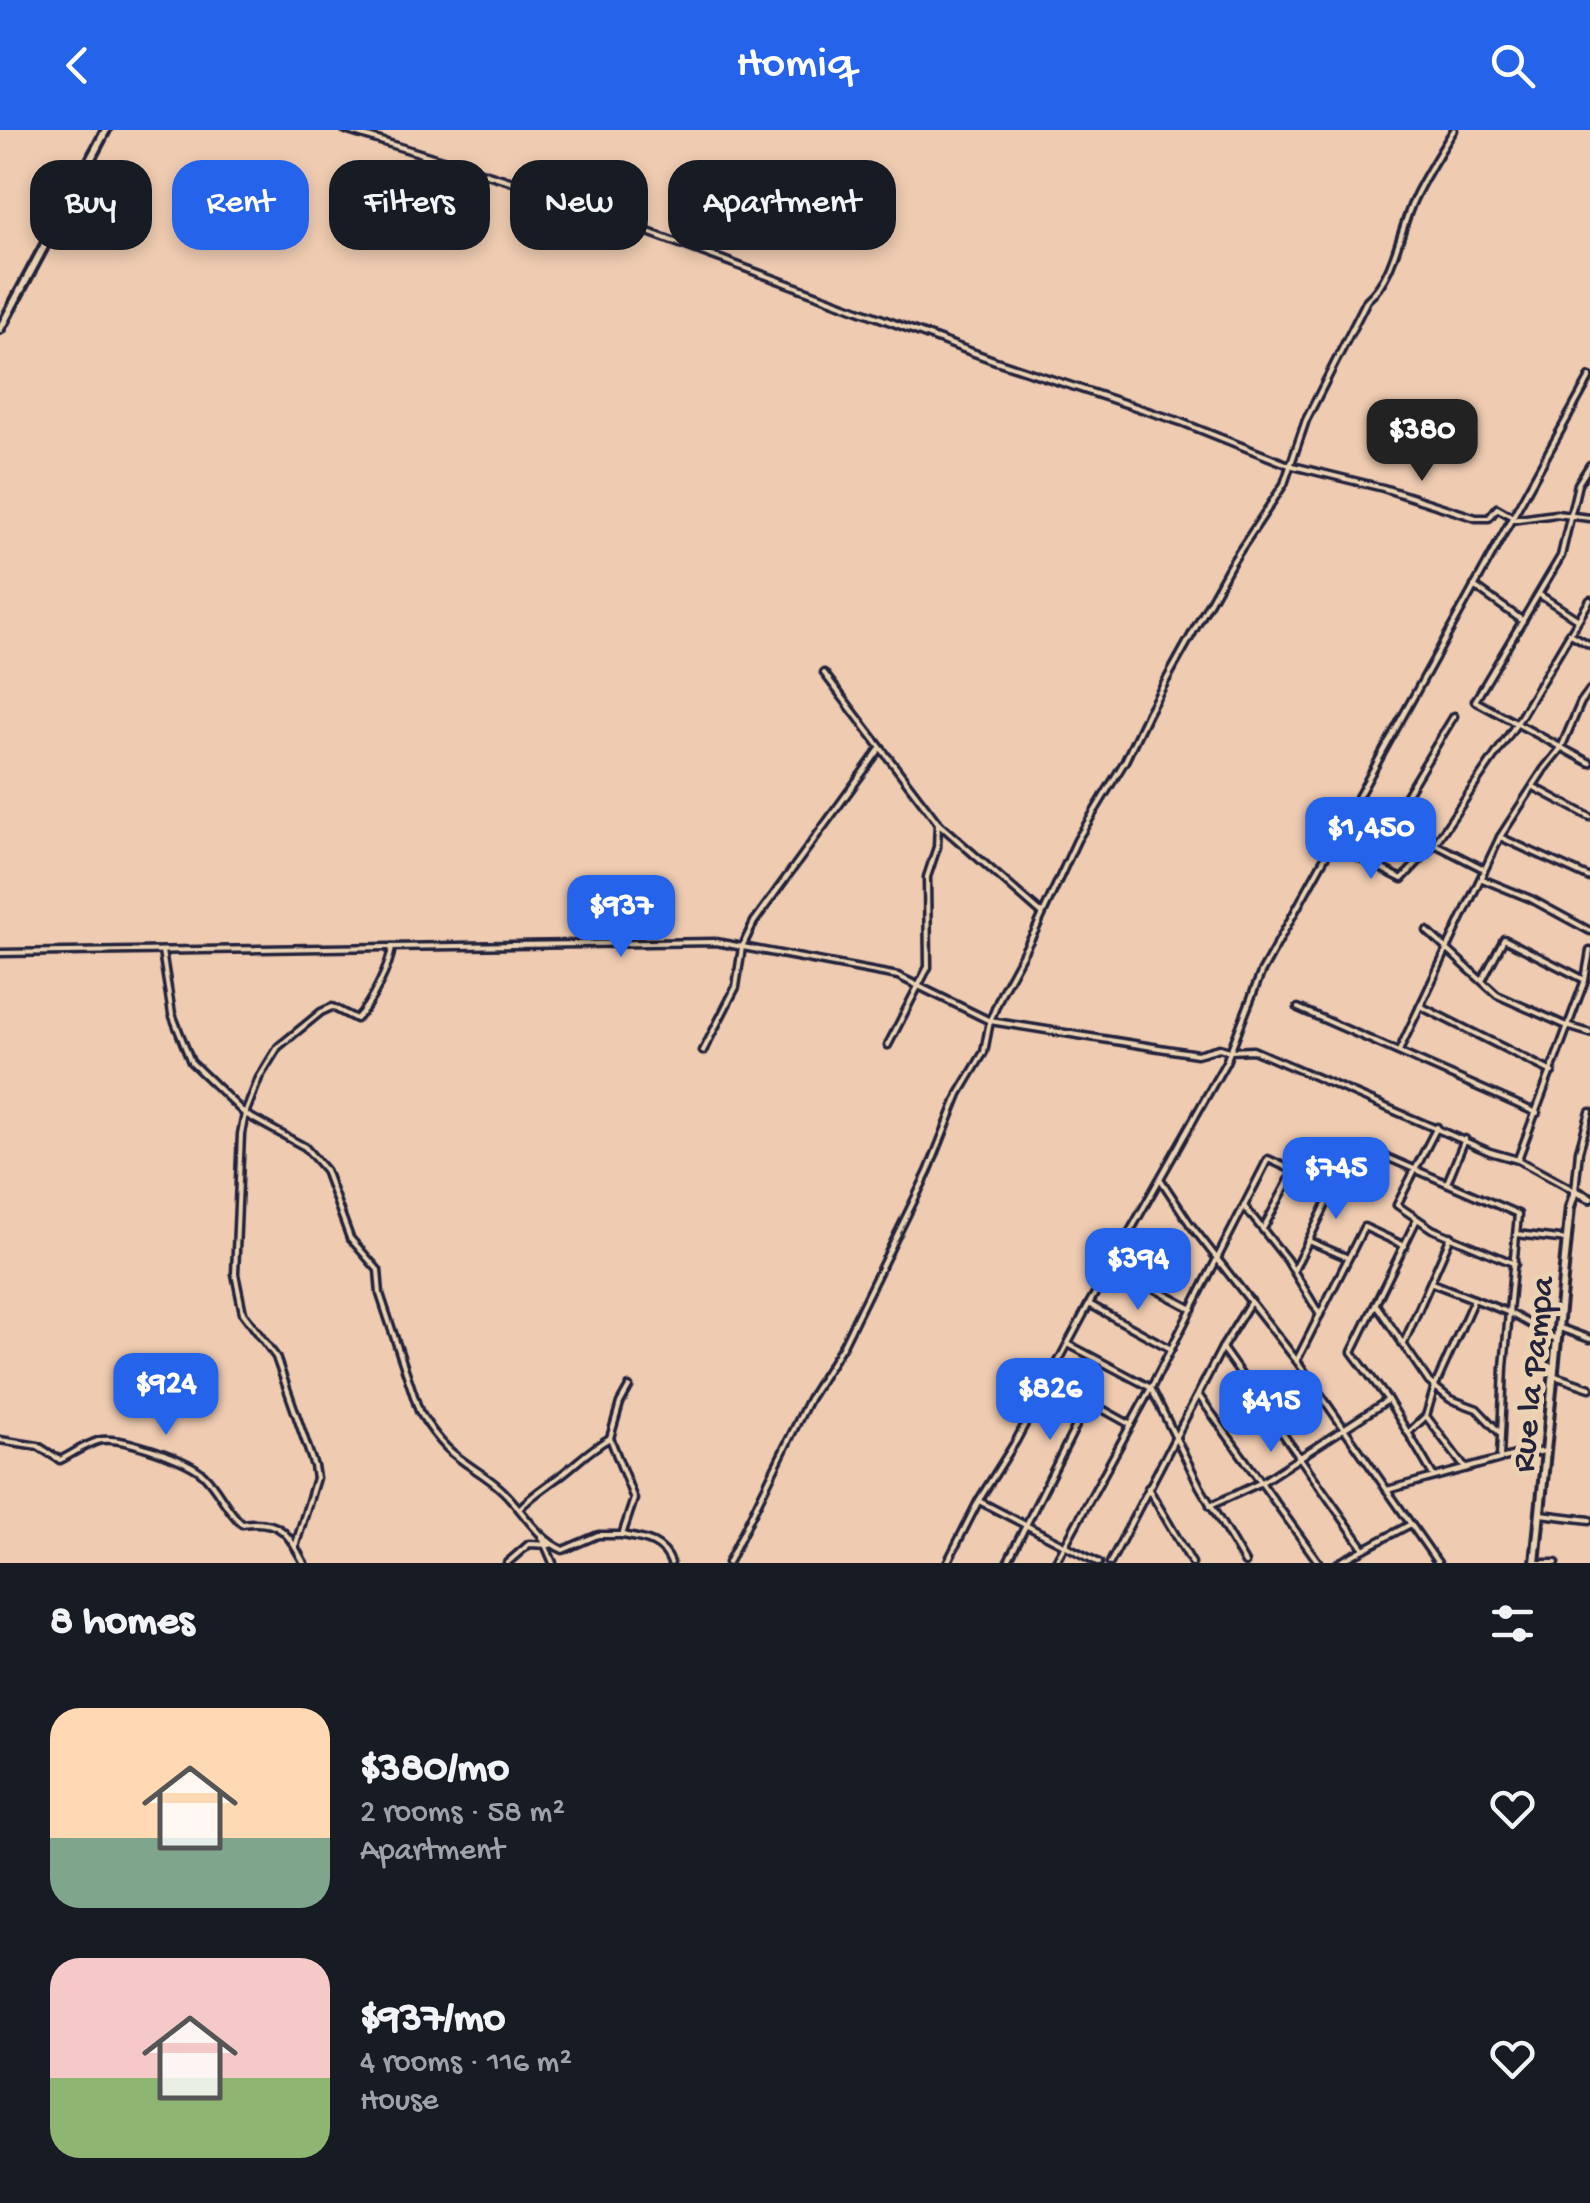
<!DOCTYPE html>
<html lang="en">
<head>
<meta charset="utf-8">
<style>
	:root { --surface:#171b24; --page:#242831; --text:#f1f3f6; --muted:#9ea1a6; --accent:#2563eb }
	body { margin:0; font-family:"Gochi Hand",sans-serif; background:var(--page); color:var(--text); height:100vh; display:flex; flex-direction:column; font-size:38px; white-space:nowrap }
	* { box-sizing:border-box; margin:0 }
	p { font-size:32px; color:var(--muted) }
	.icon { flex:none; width:55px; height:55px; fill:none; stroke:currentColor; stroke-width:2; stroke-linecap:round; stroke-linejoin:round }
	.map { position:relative; height:1433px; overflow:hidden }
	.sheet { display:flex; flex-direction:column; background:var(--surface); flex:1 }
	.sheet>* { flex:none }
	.banner { position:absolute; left:30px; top:30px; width:1000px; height:90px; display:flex; gap:20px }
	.price { position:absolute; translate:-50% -85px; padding:0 22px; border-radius:20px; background:var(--accent); color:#fff; font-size:32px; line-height:65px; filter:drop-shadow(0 2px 5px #0008) }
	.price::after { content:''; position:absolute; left:50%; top:60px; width:30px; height:22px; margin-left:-15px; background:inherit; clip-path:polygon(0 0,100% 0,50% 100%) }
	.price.current { background:#222; color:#fff }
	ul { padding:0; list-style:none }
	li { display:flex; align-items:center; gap:30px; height:250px; padding:0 50px }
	li span { display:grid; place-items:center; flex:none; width:280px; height:200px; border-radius:30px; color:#555 }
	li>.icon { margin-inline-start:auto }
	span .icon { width:120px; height:120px; fill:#fffc; stroke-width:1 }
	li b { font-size:42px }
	h2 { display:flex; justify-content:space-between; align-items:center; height:120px; padding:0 50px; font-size:42px }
	.chip { padding:0 35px; border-radius:30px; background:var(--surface); box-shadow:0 5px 15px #0003; font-size:35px; line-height:90px }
	.chip.current { background:var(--accent); color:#fff }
	header { display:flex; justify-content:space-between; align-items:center; height:130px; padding:0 50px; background:var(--accent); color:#fff; font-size:45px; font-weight:600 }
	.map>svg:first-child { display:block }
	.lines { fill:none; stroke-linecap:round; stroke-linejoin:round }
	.street-casing { stroke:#22223b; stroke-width:11 }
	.secondary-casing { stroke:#22223b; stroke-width:14 }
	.street { stroke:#ead2b2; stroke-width:4 }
	.secondary { stroke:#ead2b2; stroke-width:6 }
	.labels { text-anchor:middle; stroke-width:10; stroke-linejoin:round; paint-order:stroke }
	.street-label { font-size:35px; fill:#22223b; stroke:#ead2b2 }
</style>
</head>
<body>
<header><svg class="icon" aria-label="back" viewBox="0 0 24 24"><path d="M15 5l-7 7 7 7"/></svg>Homiq<svg class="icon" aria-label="search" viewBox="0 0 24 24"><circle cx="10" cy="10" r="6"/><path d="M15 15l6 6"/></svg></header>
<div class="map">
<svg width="1590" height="1433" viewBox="0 0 1590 1433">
	<rect width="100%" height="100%" fill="#eecbb1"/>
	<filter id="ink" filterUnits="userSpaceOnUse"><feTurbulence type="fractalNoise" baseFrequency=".01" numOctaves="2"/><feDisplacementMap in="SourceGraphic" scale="20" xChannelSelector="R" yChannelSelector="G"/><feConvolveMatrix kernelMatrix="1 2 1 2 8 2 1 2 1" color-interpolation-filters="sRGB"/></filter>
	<g filter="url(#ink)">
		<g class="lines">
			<defs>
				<g id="street">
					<polyline points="345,0 513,52 996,231 1181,292 1289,335 1383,358 1476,388 1489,388 1497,378 1511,386"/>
					<polyline points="1590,335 1578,354 1561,426 1475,571 1590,633"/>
					<polyline points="1511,390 1556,384 1590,388"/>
					<polyline points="1474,456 1523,491"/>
					<polyline points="1540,465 1577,489"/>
					<polyline points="1569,503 1590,515"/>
					<polyline points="824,543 938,693 1041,783"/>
					<polyline points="1534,657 1590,687"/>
					<polyline points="1354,673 1484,739"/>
					<polyline points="1391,690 1454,586"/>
					<polyline points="1500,707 1590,748"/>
					<polyline points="1355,725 1402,749 1434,715 1517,593 1590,470"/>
					<polyline points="1482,749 1531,769 1590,801"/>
					<polyline points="1427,801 1497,865 1567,896 1590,903"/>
					<path d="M 162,821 L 172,884 L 191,932 L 245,984 L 305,1017 L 325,1040 L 350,1108 L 378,1140 L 380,1164 L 419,1281 C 427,1294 436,1307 447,1318 C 464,1335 486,1344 503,1361 C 523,1380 536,1408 563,1420 L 598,1405 L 622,1405 L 634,1369 L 610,1308 L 620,1273 L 629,1257"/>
					<polyline points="0,823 716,812 898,846 990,891 1197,924 1219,918 1230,921 1253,920 1490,1022 1518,1030 1575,1061 1579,1021 1590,982"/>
					<polyline points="1483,849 1504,809 1585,850"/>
					<polyline points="1420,876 1552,942"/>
					<polyline points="1298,878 1537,983"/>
					<polyline points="888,915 928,837 927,747 937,717 938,693"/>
					<polyline points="703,921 736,857 742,817 754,792 879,620"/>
					<polyline points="1399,921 1500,707 1544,639 1561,618 1581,572 1590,560"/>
					<polyline points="1437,997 1397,1075 1432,1099 1515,1134"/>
					<polyline points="1518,1029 1585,850 1590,821"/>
					<polyline points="1161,1050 1190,1094 1297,1231 1438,1433"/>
					<polyline points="1447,1053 1465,1009"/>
					<polyline points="1244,1076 1287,1130 1320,1185"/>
					<polyline points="1264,1097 1294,1041"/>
					<polyline points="1517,1104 1567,1110"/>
					<polyline points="1309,1111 1346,1127"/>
					<polyline points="1108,1139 1138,1150 1192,1179"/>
					<polyline points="1294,1140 1336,1054 1368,1019 1518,1084 1504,1237 1500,1328"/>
					<polyline points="1432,1153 1510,1183 1554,1208"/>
					<polyline points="1089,1174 1171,1219"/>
					<polyline points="1377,1176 1429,1252 1450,1269 1477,1279 1499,1302"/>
					<polyline points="1560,1198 1590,1209"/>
					<polyline points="1068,1214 1151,1258 1200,1357 1245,1433"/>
					<polyline points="1403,1215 1451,1106"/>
					<polyline points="1222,1218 1363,1417"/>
					<polyline points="1297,1230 1364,1097 1405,1116"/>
					<polyline points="1555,1246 1590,1258"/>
					<polyline points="1199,1266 1319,1433"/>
					<polyline points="1388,1270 1408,1303 1426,1286 1435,1256 1474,1169"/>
					<polyline points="1426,1286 1465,1338"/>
					<polyline points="1409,1304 1434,1347"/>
					<path d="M 0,1310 L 38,1316 L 60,1330 C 72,1324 89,1312 102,1310 C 123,1307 189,1330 204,1345 C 219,1360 226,1380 242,1394 C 280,1389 287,1402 304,1433"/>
					<polyline points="1148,1358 1192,1433"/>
					<polyline points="1387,1360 1515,1325 1547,1321"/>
					<polyline points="979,1371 1099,1433"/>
					<polyline points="1210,1376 1262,1352 1388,1270 1352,1222 1417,1089"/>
					<path d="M 520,1378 C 534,1363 549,1355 565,1342 C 580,1330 593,1317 610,1308"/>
					<polyline points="1541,1384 1590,1390"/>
					<polyline points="541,1405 553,1433"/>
					<path d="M 622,1405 C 643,1409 663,1411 671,1433"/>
					<path d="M 295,1417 L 316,1348 L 314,1336 L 276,1227 L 243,1183 L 235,1144 L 241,1004 L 245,984 L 259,948 L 278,917 L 321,882 L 332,877 L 356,889 C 370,876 390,836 392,817"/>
					<polyline points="507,1433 529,1414 550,1415"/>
					<path d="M 728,1433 L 809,1269 L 843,1215 L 928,1042 L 959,964 L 984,922 L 990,891 L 1002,862 L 1035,801 L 1077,710 L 1125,631 L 1148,583 L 1231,434 L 1284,354 L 1306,290 L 1367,170 C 1395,146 1399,101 1414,69 C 1425,46 1440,22 1454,0"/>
					<polyline points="947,1433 979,1370 1016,1311 1089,1174 1226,932 1261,843 1590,247"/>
					<polyline points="1007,1433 1085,1278 1095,1275 1131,1295"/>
					<polyline points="1055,1433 1151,1258 1268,1029 1334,1059"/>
					<polyline points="1110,1433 1222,1218 1251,1171"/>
					<polyline points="1338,1433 1409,1395"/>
					<polyline points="1538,1433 1556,1433"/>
				</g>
				<g id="secondary">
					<polyline points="0,199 106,0"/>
					<polyline points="1535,1433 1570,1077 1575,1061 1590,1068"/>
				</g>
			</defs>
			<use href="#street" class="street-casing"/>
			<use href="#secondary" class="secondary-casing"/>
			<use href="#street" class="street"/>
			<use href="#secondary" class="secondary"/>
		</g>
	</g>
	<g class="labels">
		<g class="street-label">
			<text transform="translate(1530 1244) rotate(-84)" y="12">Rue la Pampa</text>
		</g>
	</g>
</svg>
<b class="price current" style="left:1422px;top:354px">$380</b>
<b class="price" style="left:1371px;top:752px">$1,450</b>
<b class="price" style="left:621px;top:830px">$937</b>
<b class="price" style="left:1336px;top:1092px">$745</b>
<b class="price" style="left:1138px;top:1183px">$394</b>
<b class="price" style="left:166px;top:1308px">$924</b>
<b class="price" style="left:1050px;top:1313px">$826</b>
<b class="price" style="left:1271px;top:1325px">$415</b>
<div class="banner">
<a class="chip">Buy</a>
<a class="chip current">Rent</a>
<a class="chip">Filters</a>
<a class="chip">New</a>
<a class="chip">Apartment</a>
</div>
</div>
<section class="sheet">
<h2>8 homes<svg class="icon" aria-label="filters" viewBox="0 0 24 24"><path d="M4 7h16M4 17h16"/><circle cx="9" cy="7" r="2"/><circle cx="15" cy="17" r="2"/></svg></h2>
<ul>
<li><span style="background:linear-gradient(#ffd9b3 65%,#7fa58c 0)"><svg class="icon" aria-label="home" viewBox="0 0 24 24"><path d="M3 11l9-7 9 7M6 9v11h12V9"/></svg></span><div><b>$380/mo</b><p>2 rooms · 58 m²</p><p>Apartment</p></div><svg class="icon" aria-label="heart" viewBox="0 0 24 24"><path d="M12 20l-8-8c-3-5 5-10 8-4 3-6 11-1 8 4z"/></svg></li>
<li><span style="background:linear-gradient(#f6c9c9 60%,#8fb573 0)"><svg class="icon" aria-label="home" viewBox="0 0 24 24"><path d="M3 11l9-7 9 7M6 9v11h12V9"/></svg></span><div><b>$937/mo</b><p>4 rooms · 116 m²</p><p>House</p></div><svg class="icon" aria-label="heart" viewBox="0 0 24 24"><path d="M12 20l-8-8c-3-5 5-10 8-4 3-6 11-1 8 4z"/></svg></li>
</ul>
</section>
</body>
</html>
